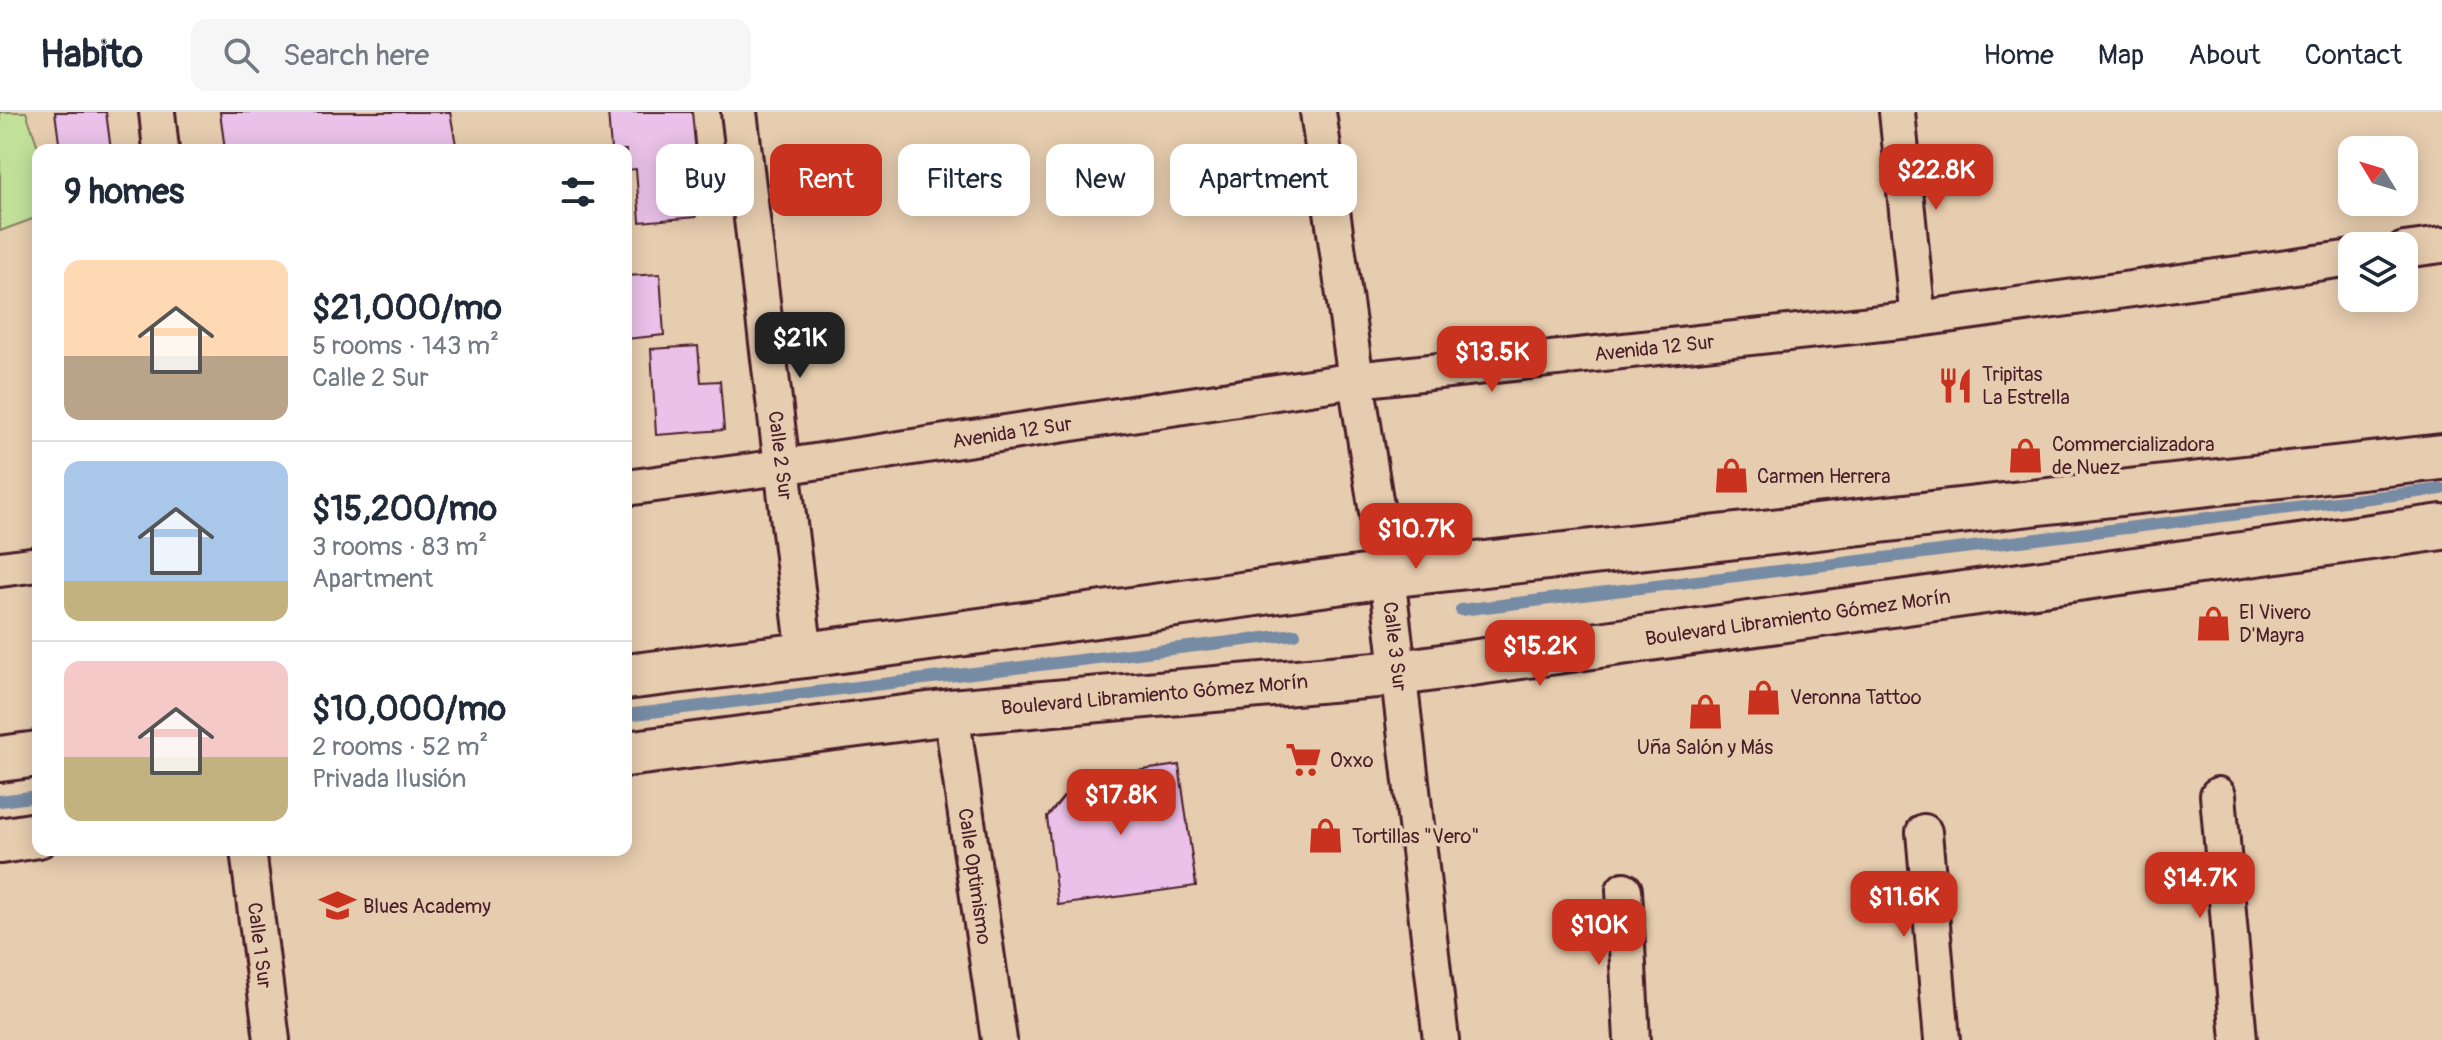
<!DOCTYPE html>
<html lang="en">
<head>
<meta charset="utf-8">
<style>
	:root { --surface:#fff; --page:#f6f6f7; --text:#1f2937; --muted:#747a83; --line:#e0e1e3; --accent:#c8321e }
	body { margin:0; font-family:Pangolin,sans-serif; background:var(--page); color:var(--text); height:100vh; display:flex; flex-direction:column; font-size:30px; white-space:nowrap }
	* { box-sizing:border-box; margin:0 }
	p { font-size:26px; color:var(--muted) }
	.icon { flex:none; width:44px; height:44px; fill:none; stroke:currentColor; stroke-width:2; stroke-linecap:round; stroke-linejoin:round }
	.map { position:relative; flex:1; overflow:hidden }
	.drawer { position:absolute; left:32px; top:32px; width:600px; height:712px; display:flex; flex-direction:column; background:var(--surface); border-radius:16px; box-shadow:0 4px 20px #0003 }
	.drawer>* { flex:none }
	.banner { position:absolute; left:656px; top:32px; width:760px; height:72px; display:flex; gap:16px }
	.needle { width:52px; rotate:308deg }
	.controls { position:absolute; left:2338px; top:24px; display:grid; gap:16px }
	.controls a { display:grid; place-items:center; width:80px; height:80px; border-radius:16px; background:var(--surface); box-shadow:0 4px 20px #0003; font-size:40px }
	.price { position:absolute; translate:-50% -68px; padding:0 18px; border-radius:16px; background:var(--accent); color:#fff; font-size:26px; line-height:52px; filter:drop-shadow(0 2px 4px #0008) }
	.price::after { content:''; position:absolute; left:50%; top:48px; width:24px; height:18px; margin-left:-12px; background:inherit; clip-path:polygon(0 0,100% 0,50% 100%) }
	.price.selected { background:#222; color:#fff }
	ul { padding:0; list-style:none }
	li { display:flex; align-items:center; gap:24px; height:200px; padding:0 32px }
	li+li { border-top:2px solid var(--line) }
	li span { display:grid; place-items:center; flex:none; width:224px; height:160px; border-radius:16px; color:#555 }
	li>.icon { margin-inline-start:auto }
	span .icon { width:96px; height:96px; fill:#fffc; stroke-width:1 }
	li b { font-size:34px }
	h2 { display:flex; justify-content:space-between; align-items:center; height:96px; padding:0 32px; font-size:34px }
	.tag { padding:0 28px; border-radius:16px; background:var(--surface); box-shadow:0 4px 20px #0003; font-size:28px; line-height:72px }
	.tag.selected { background:var(--accent); color:#fff }
	header { display:flex; align-items:center; gap:48px; box-sizing:border-box; height:112px; padding:0 40px; background:var(--surface); border-bottom:2px solid var(--line) }
	header strong { font-size:38px }
	nav { display:flex; gap:44px; margin-inline-start:auto; font-size:28px }
	.search { width:560px; height:72px; background:var(--page); display:flex; align-items:center; gap:20px; box-sizing:border-box; padding:0 28px; border-radius:16px; color:var(--muted); font-size:30px }
	.map>svg:first-child { display:block }
	.green { fill:#c1e19a; stroke:#868062; stroke-width:2 }
	.lines { fill:none; stroke-linecap:round; stroke-linejoin:round }
	.stream { stroke:#768ba4; stroke-width:12 }
	.building { fill:#eac1e8; stroke:#4a1f2b; stroke-width:2 }
	.minor-casing { stroke:#4a1f2b; stroke-width:40 }
	.secondary-casing { stroke:#4a1f2b; stroke-width:50 }
	.minor { stroke:#e7cdaf; stroke-width:34 }
	.secondary { stroke:#e7cdaf; stroke-width:44 }
	.labels { text-anchor:middle; stroke-width:7; stroke-linejoin:round; paint-order:stroke }
	.street-label { font-size:20px; fill:#4a1f2b; stroke:#e7cdaf }
	.poi-label { font-size:20px; fill:#4a1f2b; stroke:#e7cdaf; text-anchor:start }
</style>
</head>
<body>
<header>
<strong>Habito</strong>
<div class="search"><svg class="icon" aria-label="search" viewBox="0 0 24 24"><circle cx="10" cy="10" r="6"/><path d="M15 15l6 6"/></svg>Search here</div>
<nav><a>Home</a><a>Map</a><a>About</a><a>Contact</a></nav>
</header>
<div class="map">
<svg width="2442" height="928" viewBox="0 0 2442 928">
	<rect width="100%" height="100%" fill="#e7cdaf"/>
	<filter id="ink" filterUnits="userSpaceOnUse"><feTurbulence type="fractalNoise" baseFrequency=".0125" numOctaves="2"/><feDisplacementMap in="SourceGraphic" scale="16" xChannelSelector="R" yChannelSelector="G"/><feConvolveMatrix kernelMatrix="1 2 1 2 8 2 1 2 1" color-interpolation-filters="sRGB"/></filter>
	<g filter="url(#ink)">
		<polygon class="green" points="0,0 26,0 39,38 38,105 0,119"/>
		<g class="lines">
			<g class="stream">
				<polyline points="1461,498 2442,377"/>
				<polyline points="626,603 1295,522"/>
				<polyline points="0,689 38,684"/>
			</g>
		</g>
		<g class="building">
			<polygon points="55,0 106,0 111,38 60,38"/>
			<polygon points="220,0 450,0 457,38 225,38"/>
			<polygon points="608,0 692,0 697,52 691,52 696,105 640,110 636,57 626,58 626,38 611,38"/>
			<polygon points="660,162 664,223 626,227 626,164"/>
			<polygon points="698,234 701,270 720,269 724,318 656,323 651,237"/>
			<polygon points="1179,653 1196,774 1058,793 1047,705 1078,667"/>
		</g>
		<g class="lines">
			<defs>
				<g id="minor">
					<polyline points="157,0 161,38"/>
					<path id="s1" d="M 739,0 L 805,543"/>
					<path id="s2" d="M 1318,0 L 1356,268 L 1387,463 L 1441,928"/>
					<polyline points="1897,0 1918,207"/>
					<polyline points="2404,138 2442,133"/>
					<path id="s3" d="M 626,376 L 781,355 L 1356,268 L 1918,207 L 2352,146"/>
					<polyline points="0,457 38,452"/>
					<path id="s4" d="M 951,600 L 999,928"/>
					<polyline points="2218,683 2239,928"/>
					<polyline points="1924,720 1942,928"/>
					<path id="s5" d="M 248,738 L 272,928"/>
					<polyline points="1624,778 1632,928"/>
				</g>
				<g id="secondary">
					<polyline points="626,565 805,543 1387,463 2442,345"/>
					<path id="s6" d="M 626,642 L 951,600 L 1399,561 L 2442,415"/>
					<polyline points="0,647 38,642"/>
					<polyline points="0,729 38,723"/>
				</g>
			</defs>
			<use href="#minor" class="minor-casing"/>
			<use href="#secondary" class="secondary-casing"/>
			<use href="#minor" class="minor"/>
			<use href="#secondary" class="secondary"/>
		</g>
	</g>
	<defs>
		<symbol id="restaurant-bare" viewBox="-9 -9 18 18"><path d="M-5-6h1v4h1v-4h1v4h1v-4h1v5L-1.5 .5V6h-2V.5L-5-1ZM5-6V6H3V1.5H1.5Q1.5-4 5-6Z" fill="#c8321e" stroke="#e7cdaf" stroke-width="2.5" paint-order="stroke"/></symbol>
		<symbol id="shop-bare" viewBox="-9 -9 18 18"><path d="M-5-2.5h2.3a2.7 3.5 0 0 1 5.4 0H5L5.5 6h-11ZM-1.5-2.5h3a1.5 2.3 0 0 0-3 0Z" fill="#c8321e" stroke="#e7cdaf" stroke-width="2.5" paint-order="stroke"/></symbol>
		<symbol id="supermarket-bare" viewBox="-9 -9 18 18"><path d="M-6-5.5h2.5l.6 2H6L4.5 2H-2.5L-4.4-4H-6ZM-1.5 3.2a1.3 1.3 0 1 0 .1 0ZM3 3.2a1.3 1.3 0 1 0 .1 0Z" fill="#c8321e" stroke="#e7cdaf" stroke-width="2.5" paint-order="stroke"/></symbol>
		<symbol id="school-bare" viewBox="-9 -9 18 18"><path d="M0-5L7-2L0 1L-7-2ZM-4 1L0 2.5L4 1V4Q0 6-4 4Z" fill="#c8321e" stroke="#e7cdaf" stroke-width="2.5" paint-order="stroke"/></symbol>
	</defs>
	<g fill-rule="evenodd">
		<use href="#restaurant-bare" x="1930" y="248" width="51" height="51"/>
		<use href="#shop-bare" x="2000" y="318" width="51" height="51"/>
		<use href="#shop-bare" x="1706" y="338" width="51" height="51"/>
		<use href="#shop-bare" x="2188" y="486" width="51" height="51"/>
		<use href="#shop-bare" x="1738" y="560" width="51" height="51"/>
		<use href="#shop-bare" x="1680" y="574" width="51" height="51"/>
		<use href="#supermarket-bare" x="1278" y="622" width="51" height="51"/>
		<use href="#shop-bare" x="1300" y="698" width="51" height="51"/>
		<use href="#school-bare" x="312" y="768" width="51" height="51"/>
	</g>
	<g class="labels">
		<g class="street-label">
			<text dy="7" stroke="none"><textPath href="#s3" startOffset="1038">Avenida 12 Sur</textPath></text>
			<text dy="7" stroke="none"><textPath href="#s3" startOffset="390">Avenida 12 Sur</textPath></text>
			<text dy="7" stroke="none"><textPath href="#s1" startOffset="346">Calle 2 Sur</textPath></text>
			<text dy="7" stroke="none"><textPath href="#s6" startOffset="1180">Boulevard Libramiento Gómez Morín</textPath></text>
			<text dy="7" stroke="none"><textPath href="#s2" startOffset="540">Calle 3 Sur</textPath></text>
			<text dy="7" stroke="none"><textPath href="#s6" startOffset="532">Boulevard Libramiento Gómez Morín</textPath></text>
			<text dy="7" stroke="none"><textPath href="#s4" startOffset="166">Calle Optimismo</textPath></text>
			<text dy="7" stroke="none"><textPath href="#s5" startOffset="96">Calle 1 Sur</textPath></text>
		</g>
		<g class="poi-label">
			<text x="1982" y="269">Tripitas<tspan x="1982" dy="23">La Estrella</tspan></text>
			<text x="2052" y="339">Commercializadora<tspan x="2052" dy="23">de Nuez</tspan></text>
			<text x="1757" y="371">Carmen Herrera</text>
			<text x="2239" y="507">El Vivero<tspan x="2239" dy="23">D'Mayra</tspan></text>
			<text x="1790" y="592">Veronna Tattoo</text>
			<text x="1705" y="642" text-anchor="middle">Uña Salón y Más</text>
			<text x="1330" y="655">Oxxo</text>
			<text x="1352" y="731">Tortillas "Vero"</text>
			<text x="363" y="801">Blues Academy</text>
		</g>
	</g>
</svg>
<div class="controls">
<a><svg class="needle" viewBox="-14 -14 28 28"><path d="M0-13l5 13h-10z" fill="#e53935"/><path d="M0 13l5-13h-10z" fill="#747a83"/></svg></a>
<a><svg class="icon" aria-label="layers" viewBox="0 0 24 24"><path d="M12 4l9 5-9 5-9-5zM3 14l9 5 9-5"/></svg></a>
</div>
<b class="price" style="left:1936px;top:100px">$22.8K</b>
<b class="price selected" style="left:800px;top:268px">$21K</b>
<b class="price" style="left:1492px;top:282px">$13.5K</b>
<b class="price" style="left:1416px;top:459px">$10.7K</b>
<b class="price" style="left:1540px;top:576px">$15.2K</b>
<b class="price" style="left:1121px;top:725px">$17.8K</b>
<b class="price" style="left:2200px;top:808px">$14.7K</b>
<b class="price" style="left:1904px;top:827px">$11.6K</b>
<b class="price" style="left:1599px;top:855px">$10K</b>
<div class="banner">
<a class="tag">Buy</a>
<a class="tag selected">Rent</a>
<a class="tag">Filters</a>
<a class="tag">New</a>
<a class="tag">Apartment</a>
</div>
<section class="drawer">
<h2>9 homes<svg class="icon" aria-label="filters" viewBox="0 0 24 24"><path d="M4 7h16M4 17h16"/><circle cx="9" cy="7" r="2"/><circle cx="15" cy="17" r="2"/></svg></h2>
<ul>
<li><span style="background:linear-gradient(#ffd9b3 60%,#b9a48a 0)"><svg class="icon" aria-label="home" viewBox="0 0 24 24"><path d="M3 11l9-7 9 7M6 9v11h12V9"/></svg></span><div><b>$21,000/mo</b><p>5 rooms · 143 m²</p><p>Calle 2 Sur</p></div></li>
<li><span style="background:linear-gradient(#a9c7e8 75%,#c2b280 0)"><svg class="icon" aria-label="home" viewBox="0 0 24 24"><path d="M3 11l9-7 9 7M6 9v11h12V9"/></svg></span><div><b>$15,200/mo</b><p>3 rooms · 83 m²</p><p>Apartment</p></div></li>
<li><span style="background:linear-gradient(#f6c9c9 60%,#c2b280 0)"><svg class="icon" aria-label="home" viewBox="0 0 24 24"><path d="M3 11l9-7 9 7M6 9v11h12V9"/></svg></span><div><b>$10,000/mo</b><p>2 rooms · 52 m²</p><p>Privada Ilusión</p></div></li>
</ul>
</section>
</div>
</body>
</html>
